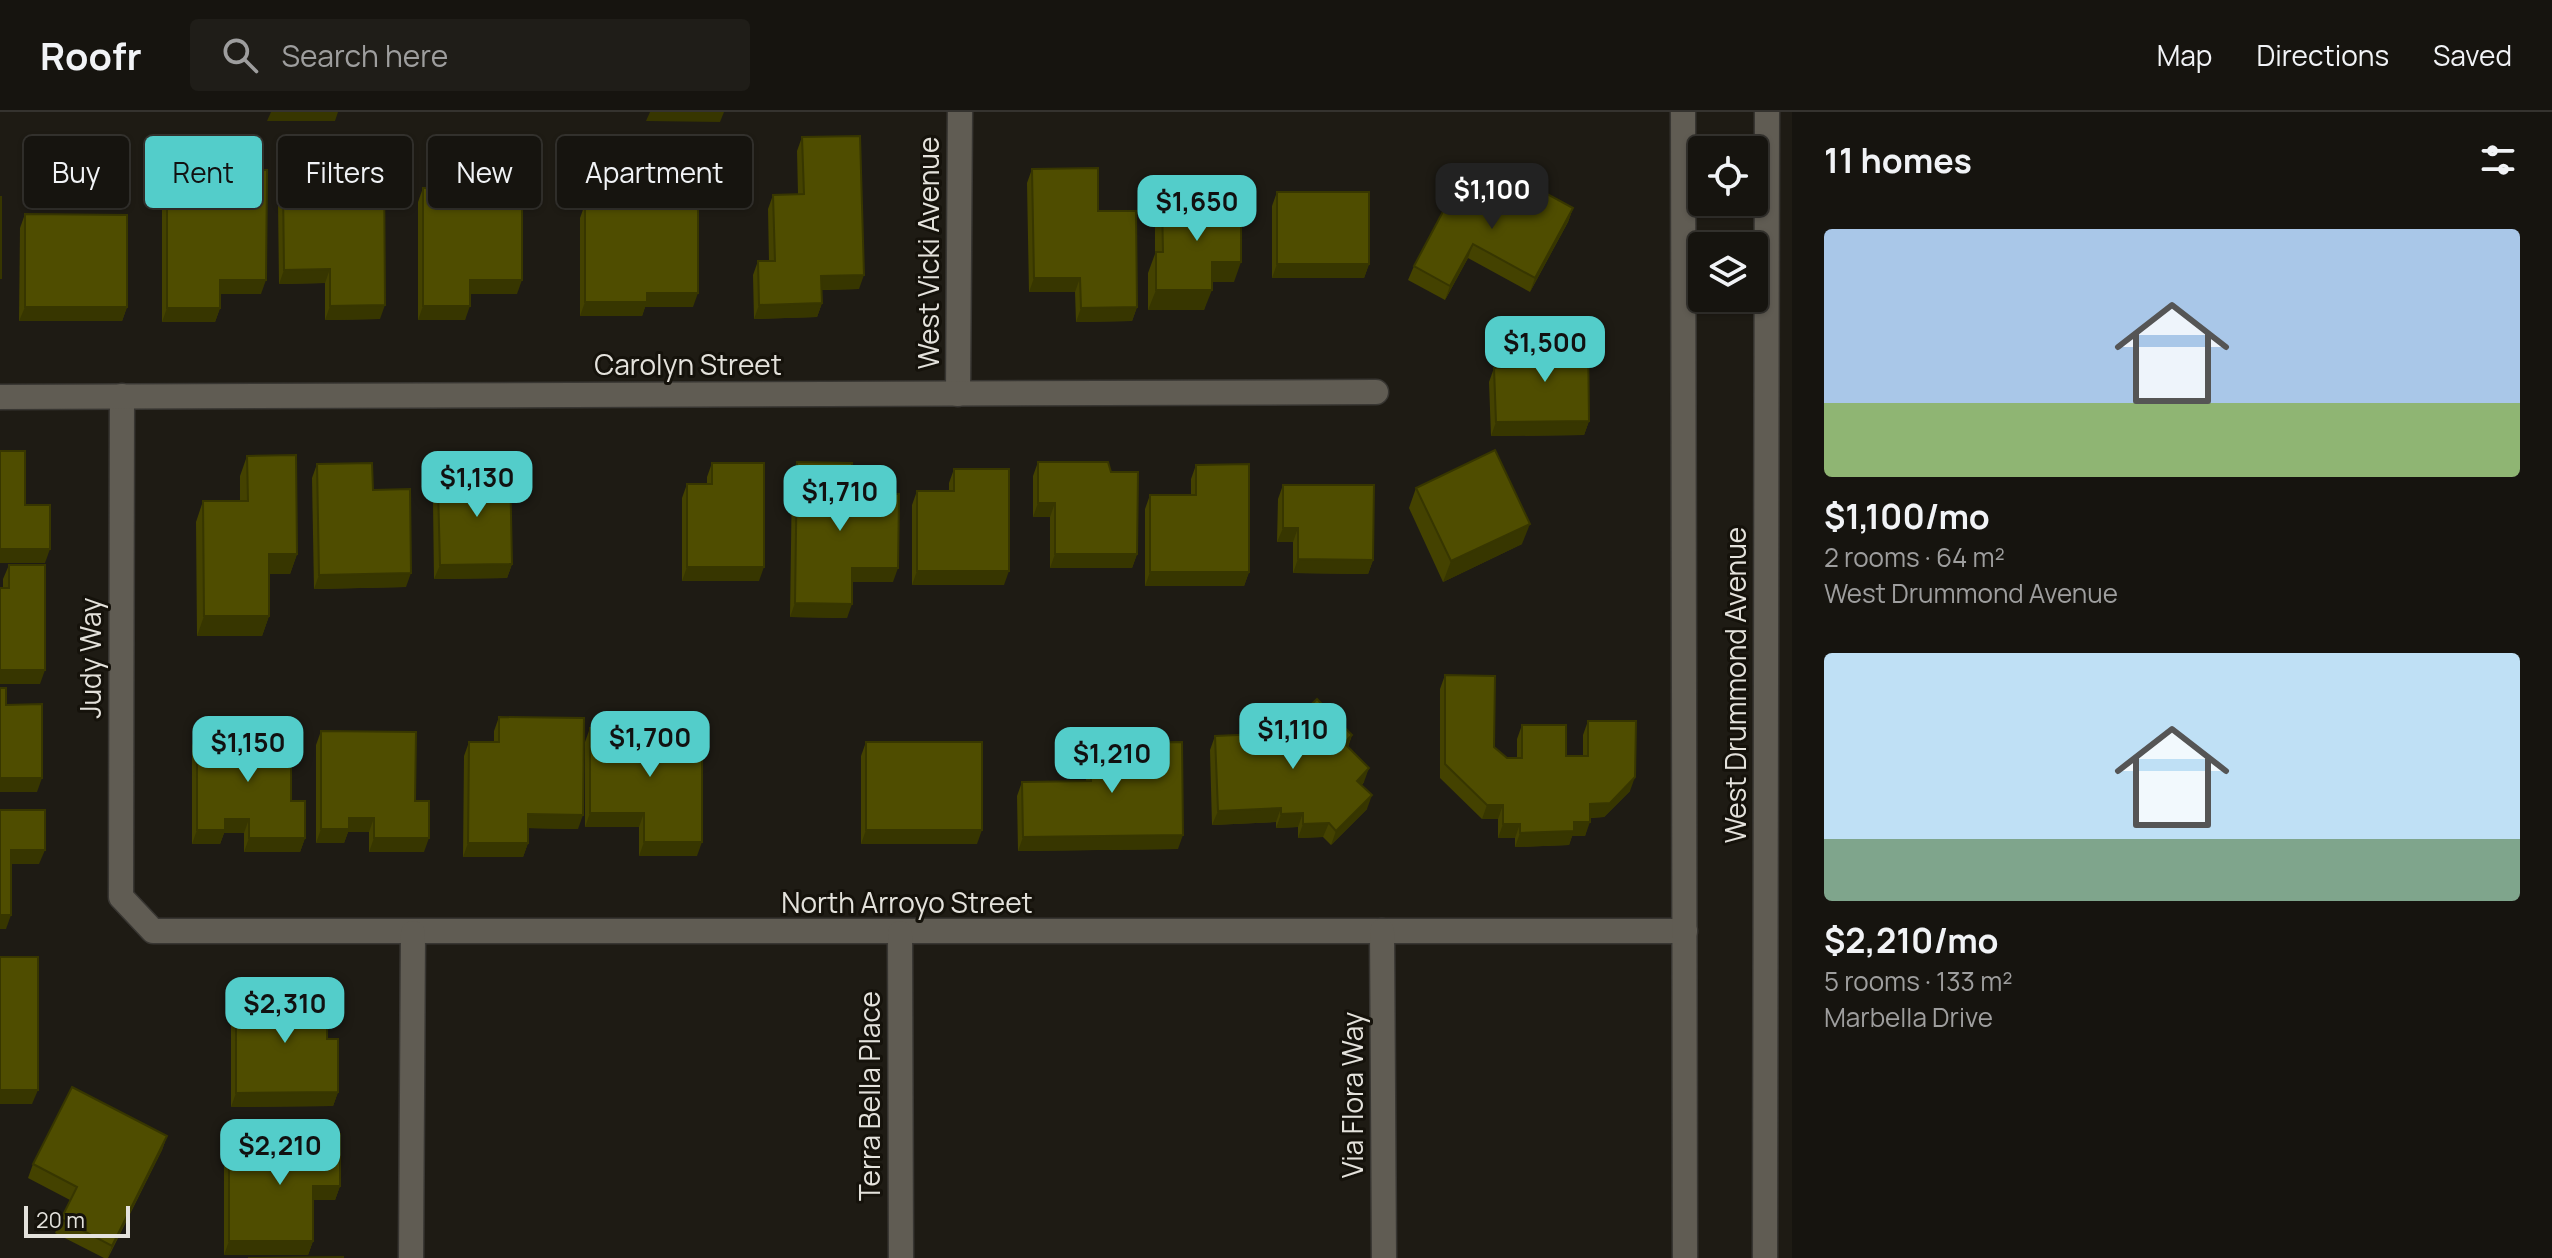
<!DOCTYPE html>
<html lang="en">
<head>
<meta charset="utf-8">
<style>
	:root { --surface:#16140f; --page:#1f1d18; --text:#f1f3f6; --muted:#9e9e9e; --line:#35332f; --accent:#53cdca }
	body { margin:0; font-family:Manrope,sans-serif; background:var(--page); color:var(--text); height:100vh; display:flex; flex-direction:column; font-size:30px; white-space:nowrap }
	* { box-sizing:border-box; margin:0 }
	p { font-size:26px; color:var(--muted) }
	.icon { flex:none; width:44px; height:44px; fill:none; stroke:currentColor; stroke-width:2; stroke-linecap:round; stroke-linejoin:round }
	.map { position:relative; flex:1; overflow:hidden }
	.panel { display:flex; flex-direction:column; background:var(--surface); width:760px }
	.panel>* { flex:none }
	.hud { position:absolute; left:24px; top:24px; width:760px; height:72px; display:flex; gap:16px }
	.tools { position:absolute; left:1688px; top:24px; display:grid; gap:16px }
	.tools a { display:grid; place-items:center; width:80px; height:80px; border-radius:8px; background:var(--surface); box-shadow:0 2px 6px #0004,0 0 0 2px var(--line); font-size:40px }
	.scale { position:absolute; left:24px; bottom:20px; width:106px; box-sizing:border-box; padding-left:8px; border:4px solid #e4e2dc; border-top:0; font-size:22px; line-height:28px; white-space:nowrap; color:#e4e2dc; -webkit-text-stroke:6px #15120b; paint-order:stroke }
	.price { position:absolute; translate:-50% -68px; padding:0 18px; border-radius:16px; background:var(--accent); color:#111; font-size:26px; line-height:52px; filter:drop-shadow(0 2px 4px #0008) }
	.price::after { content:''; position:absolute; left:50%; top:48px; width:24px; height:18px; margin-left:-12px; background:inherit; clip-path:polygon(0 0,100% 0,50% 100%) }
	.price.active { background:#222; color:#fff }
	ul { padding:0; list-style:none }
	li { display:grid; align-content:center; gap:16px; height:424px; padding:0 32px }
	li span { display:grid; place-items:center; height:248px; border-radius:8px; color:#555 }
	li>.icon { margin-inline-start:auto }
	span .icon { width:144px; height:144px; fill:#fffc; stroke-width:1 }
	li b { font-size:34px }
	h2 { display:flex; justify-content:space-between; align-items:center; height:96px; padding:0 32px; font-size:34px }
	.pill { padding:0 28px; border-radius:8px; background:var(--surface); box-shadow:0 2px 6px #0004,0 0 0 2px var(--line); font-size:28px; line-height:72px }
	.pill.active { background:var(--accent); color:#111 }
	header { display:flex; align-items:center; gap:48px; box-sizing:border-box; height:112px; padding:0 40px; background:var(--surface); border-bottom:2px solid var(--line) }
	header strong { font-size:38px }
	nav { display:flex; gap:44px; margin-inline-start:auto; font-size:28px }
	.search { width:560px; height:72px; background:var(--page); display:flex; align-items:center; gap:20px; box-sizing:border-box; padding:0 28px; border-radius:8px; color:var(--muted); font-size:30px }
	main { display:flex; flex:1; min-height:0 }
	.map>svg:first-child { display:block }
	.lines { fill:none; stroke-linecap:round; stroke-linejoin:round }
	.street-casing { stroke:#383632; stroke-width:27 }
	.secondary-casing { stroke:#383632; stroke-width:27 }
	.street { stroke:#605c53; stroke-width:24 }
	.secondary { stroke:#605c53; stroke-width:24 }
	.wall { fill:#444200 }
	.shaded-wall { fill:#373600 }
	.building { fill:#4f4d00; stroke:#373600; stroke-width:2 }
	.labels { text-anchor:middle; stroke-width:6; stroke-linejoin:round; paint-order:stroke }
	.street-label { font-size:28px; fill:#e4e2dc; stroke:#15120b }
</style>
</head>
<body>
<header>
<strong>Roofr</strong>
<div class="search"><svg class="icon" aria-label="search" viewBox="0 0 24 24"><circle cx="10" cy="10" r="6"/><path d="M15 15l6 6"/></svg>Search here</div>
<nav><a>Map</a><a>Directions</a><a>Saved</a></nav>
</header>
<main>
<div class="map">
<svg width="1792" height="1146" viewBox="0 0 1792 1146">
	<rect width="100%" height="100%" fill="#1e1b14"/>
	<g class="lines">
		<defs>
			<g id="street">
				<polyline points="958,282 960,0"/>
				<polyline points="122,284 121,785 153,819 1685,819"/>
				<polyline points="0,285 1376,280"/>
				<polyline points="1382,819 1384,1146"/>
				<polyline points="900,821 901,1146"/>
				<polyline points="411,1146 413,821"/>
			</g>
			<g id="secondary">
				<polyline points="1683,0 1685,1146"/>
				<polyline points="1765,1146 1767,0"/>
			</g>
		</defs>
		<use href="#street" class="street-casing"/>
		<use href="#secondary" class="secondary-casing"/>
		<use href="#street" class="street"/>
		<use href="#secondary" class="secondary"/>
	</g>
	<g class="wall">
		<polygon points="802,25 859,177 822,178 822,191 817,205 754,207 753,163 758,149 769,149 768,97 773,83 798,82 797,39"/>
		<polygon points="355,51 380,207 325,208 325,171 279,172 278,89 283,75 350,74 350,65"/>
		<polygon points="644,56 693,195 645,195 642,204 580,204 580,106 585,92 639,92 639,70"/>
		<polygon points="1032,57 1098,99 1137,195 1132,209 1076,210 1075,180 1029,180 1027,71"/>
		<polygon points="200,58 261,182 220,182 220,196 215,210 162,210 162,91 167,77 195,77 195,72"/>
		<polygon points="423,76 517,182 470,182 465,208 418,208 418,90"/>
		<polygon points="1277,80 1369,152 1364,166 1272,166 1272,94"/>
		<polygon points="1162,89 1234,170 1212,170 1204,198 1148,198 1148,161 1155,142 1155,110"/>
		<polygon points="1573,96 1568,110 1530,180 1468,146 1445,188 1408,168 1414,154 1529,98"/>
		<polygon points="25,102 127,195 122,209 19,209 20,116"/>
		<polygon points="1523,229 1589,309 1584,323 1491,324 1489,270 1494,256 1519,255 1518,243"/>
		<polygon points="247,344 297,442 290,462 269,462 269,504 262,524 197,524 196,410 203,389 240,389 240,364"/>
		<polygon points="797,350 852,381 893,470 852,470 847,506 790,505 792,364"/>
		<polygon points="1038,350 1137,442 1132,456 1050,456 1050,405 1033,405 1033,364"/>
		<polygon points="712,351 759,469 682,469 682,386 687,372 707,372 707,365"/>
		<polygon points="317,352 373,378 406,475 314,477 312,366"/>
		<polygon points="1196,353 1249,460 1244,474 1145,474 1145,397 1150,383 1191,383 1191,367"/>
		<polygon points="464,355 512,452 507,466 434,467 433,390 438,376 459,375 459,369"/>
		<polygon points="954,357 1004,473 912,473 912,393 917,379 949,379 949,371"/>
		<polygon points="1283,373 1373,448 1368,462 1293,461 1293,430 1277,430 1278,387"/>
		<polygon points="1416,376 1522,432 1443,470 1409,396"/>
		<polygon points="9,453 40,572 0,572 0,476 3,476 3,467"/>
		<polygon points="1445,563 1494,635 1507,646 1517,646 1517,627 1522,613 1566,644 1583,644 1583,623 1588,609 1630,679 1604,705 1590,706 1585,724 1572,724 1569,733 1515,735 1515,726 1498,726 1498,707 1482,707 1440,666 1440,577"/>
		<polygon points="499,605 578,717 528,716 528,731 523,745 463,745 464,644 469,630 494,630 494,619"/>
		<polygon points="590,616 697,744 639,744 639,715 585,715 585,630"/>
		<polygon points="321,619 415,689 424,740 369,740 369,720 348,720 344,731 316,731 316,633"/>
		<polygon points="197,620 291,689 305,726 300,740 244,740 244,721 224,721 220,732 192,732 192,634"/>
		<polygon points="1352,623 1348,635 1364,670 1362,673 1367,697 1331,733 1323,725 1298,726 1298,715 1276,716 1276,710 1212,713 1210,638 1215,624"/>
		<polygon points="866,630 977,732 861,732 861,644"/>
		<polygon points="1091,631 1178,737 1018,739 1017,684 1022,670 1086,670 1086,645"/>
		<polygon points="236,882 327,927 338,980 333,994 231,995 231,896"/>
		<polygon points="301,1022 340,1074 335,1088 313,1088 313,1129 308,1143 224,1143 224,1046 229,1032 298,1032"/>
		<polygon points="167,1024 162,1038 108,1146 104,1146 55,1121 61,1107 70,1088 28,1066 33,1052"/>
	</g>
	<g class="shaded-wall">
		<polygon points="271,0 338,0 335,9 267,9"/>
		<polygon points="650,0 724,0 720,10 646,9"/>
		<polygon points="1573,96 1568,110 1530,180 1535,166"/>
		<polygon points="1473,132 1468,146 1445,188 1450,174"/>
		<polygon points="1212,150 1241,150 1234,170 1204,170"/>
		<polygon points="1277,152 1369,152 1364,166 1272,166"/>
		<polygon points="330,157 325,171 279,172 284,158"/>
		<polygon points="864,163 859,177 816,178 821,164"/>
		<polygon points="1034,166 1080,166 1075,180 1029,180"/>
		<polygon points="220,168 266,168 261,182 215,182"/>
		<polygon points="470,168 522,168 517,182 465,182"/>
		<polygon points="1156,178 1212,178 1204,198 1148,198"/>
		<polygon points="647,181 698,181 693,195 645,195 642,204 580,204 585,190"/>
		<polygon points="822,191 817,205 754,207 759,193"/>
		<polygon points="385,193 380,207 325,208 330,194"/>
		<polygon points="423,194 470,194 465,208 418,208"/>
		<polygon points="25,195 127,195 122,209 19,209"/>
		<polygon points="1137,195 1132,209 1076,210 1081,196"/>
		<polygon points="167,196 220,196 215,210 162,210"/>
		<polygon points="1589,309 1584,323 1491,324 1496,310"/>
		<polygon points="1038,391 1055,391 1050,405 1033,405"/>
		<polygon points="1530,412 1522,432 1443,470 1451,449"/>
		<polygon points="1283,416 1298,416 1293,430 1277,430"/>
		<polygon points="0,437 50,437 45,451 0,451"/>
		<polygon points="269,442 297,442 290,462 261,462"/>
		<polygon points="1055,442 1137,442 1132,456 1050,456"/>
		<polygon points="1298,447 1373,448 1368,462 1293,461"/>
		<polygon points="512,452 507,466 434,467 440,453"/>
		<polygon points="687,455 764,455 759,469 682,469"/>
		<polygon points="852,456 898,456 893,470 847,470"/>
		<polygon points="917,459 1009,459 1004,473 912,473"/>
		<polygon points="1150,460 1249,460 1244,474 1145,474"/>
		<polygon points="411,461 406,475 314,477 319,463"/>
		<polygon points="795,491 852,492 847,506 790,505"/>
		<polygon points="204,504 269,504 262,524 197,524"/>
		<polygon points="0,558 45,558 40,572 0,572"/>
		<polygon points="1352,623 1347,637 1344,631"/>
		<polygon points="1369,656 1364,670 1352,683 1357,669"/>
		<polygon points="1635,665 1630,679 1604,705 1584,706 1590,692"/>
		<polygon points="0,666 42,666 37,680 0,680"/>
		<polygon points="1372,683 1367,697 1331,733 1336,719"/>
		<polygon points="1487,693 1503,693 1498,707 1482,707"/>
		<polygon points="1281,696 1276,710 1212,713 1218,699"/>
		<polygon points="590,701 644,701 639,715 585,715"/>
		<polygon points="1303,701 1298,715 1276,716 1281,702"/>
		<polygon points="528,702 583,703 578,717 523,716"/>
		<polygon points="349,706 374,706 369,720 348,720 344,731 316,731 321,717"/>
		<polygon points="225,707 249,707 244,721 224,721 220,732 192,732 197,718"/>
		<polygon points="1574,710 1590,710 1585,724 1572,724 1569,733 1515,735 1520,721"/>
		<polygon points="1329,711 1323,725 1298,726 1303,712"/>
		<polygon points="1503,712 1520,712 1515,726 1498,726"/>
		<polygon points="866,718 982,718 977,732 861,732"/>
		<polygon points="1183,723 1178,737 1018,739 1023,725"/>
		<polygon points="249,726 305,726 300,740 244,740"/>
		<polygon points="374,726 429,726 424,740 369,740"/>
		<polygon points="644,730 702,730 697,744 639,744"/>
		<polygon points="468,731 528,731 523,745 463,745"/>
		<polygon points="11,738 45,738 39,752 6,752"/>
		<polygon points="0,803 11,803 6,817 0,817"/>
		<polygon points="0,978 38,978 32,992 0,992"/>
		<polygon points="338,980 333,994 231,995 236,981"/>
		<polygon points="167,1024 162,1038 107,1146 112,1134"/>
		<polygon points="313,1074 340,1074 335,1088 308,1088"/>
		<polygon points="229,1129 313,1129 308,1143 224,1143"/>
	</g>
	<g class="building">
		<polygon points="860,24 864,163 821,164 822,191 759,193 758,149 775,149 773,83 804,82 802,25"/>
		<polygon points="355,51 384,51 385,193 330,194 330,157 284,158 283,75 356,74"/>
		<polygon points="644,56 698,56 698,181 647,181 647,190 585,190 585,92 644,92"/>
		<polygon points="1098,56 1098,99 1136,99 1137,195 1081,196 1080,166 1034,166 1032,57"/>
		<polygon points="200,58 267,58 266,168 220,168 220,196 167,196 167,77 200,77"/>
		<polygon points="1463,62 1529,98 1540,78 1573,96 1535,166 1473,132 1450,174 1414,154"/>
		<polygon points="423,76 522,76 522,168 470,168 470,194 423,194"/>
		<rect x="1277" y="80" width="92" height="72"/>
		<rect x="0" y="85" width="1" height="81"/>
		<polygon points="1162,89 1241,89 1241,150 1212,150 1212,178 1156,178 1156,140 1163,140"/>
		<polygon points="25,102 127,103 127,195 25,195"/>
		<polygon points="1588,227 1589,309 1496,310 1494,256 1524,255 1523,229"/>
		<polygon points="1495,338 1530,412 1451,449 1416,376"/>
		<polygon points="0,339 25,339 25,393 50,393 50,437 0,437"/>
		<polygon points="296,343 297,442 269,442 269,504 204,504 203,389 248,389 247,344"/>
		<polygon points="797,350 852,351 852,381 899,382 898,456 852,456 852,492 795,491"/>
		<polygon points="1038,350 1108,350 1111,360 1138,360 1137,442 1055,442 1055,391 1038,391"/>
		<polygon points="372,351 373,378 410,377 411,461 319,463 317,352"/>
		<polygon points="712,351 764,351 764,455 687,455 687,372 712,372"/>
		<polygon points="1249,352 1249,460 1150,460 1150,383 1196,383 1196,353"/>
		<polygon points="510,354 512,452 440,453 438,376 464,375 464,355"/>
		<polygon points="954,357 1009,357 1009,459 917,459 917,379 954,379"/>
		<polygon points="1283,373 1374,373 1373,448 1298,447 1298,416 1283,416"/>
		<polygon points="9,453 45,453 45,558 0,558 0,476 9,476"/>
		<polygon points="1445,563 1495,564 1494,635 1507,646 1522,646 1522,613 1566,613 1566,644 1588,644 1588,609 1636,609 1635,665 1610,691 1590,692 1590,710 1574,710 1574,719 1520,721 1520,712 1503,712 1503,693 1487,693 1445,652"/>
		<polygon points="0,576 6,576 6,593 42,592 42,666 0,666"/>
		<polygon points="1317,587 1352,623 1344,631 1369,656 1357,669 1372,683 1336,719 1329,711 1303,712 1303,701 1281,702 1281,696 1218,699 1215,624 1282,621"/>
		<polygon points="499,605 584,606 583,703 528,702 528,731 468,731 469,630 499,630"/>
		<polygon points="702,615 702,730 644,730 644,701 590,701 590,616"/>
		<polygon points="321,619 416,620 415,689 429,689 429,726 374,726 374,706 349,706 349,717 321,717"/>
		<polygon points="197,620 291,620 291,689 305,689 305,726 249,726 249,707 225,707 225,718 197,718"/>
		<rect x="866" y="630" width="116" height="88"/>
		<polygon points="1182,630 1183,723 1023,725 1022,670 1091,669 1091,631"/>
		<polygon points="0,698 45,698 45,738 11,738 11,803 0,803"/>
		<rect x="0" y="845" width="38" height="133"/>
		<polygon points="236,882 327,882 327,927 338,927 338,980 236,981"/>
		<polygon points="72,975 167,1024 112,1134 61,1107 77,1075 33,1052"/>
		<polygon points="301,1022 340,1022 340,1074 313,1074 313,1129 229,1129 229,1032 301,1032"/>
		<polygon points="343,1145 343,1146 248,1146"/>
	</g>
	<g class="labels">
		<g class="street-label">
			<text transform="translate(929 141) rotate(-90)" y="10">West Vicki Avenue</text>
			<text x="688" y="263">Carolyn Street</text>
			<text transform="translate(91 546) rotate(-90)" y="10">Judy Way</text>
			<text transform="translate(1736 573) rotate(-90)" y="10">West Drummond Avenue</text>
			<text x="907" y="801">North Arroyo Street</text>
			<text transform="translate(1353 983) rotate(-90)" y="10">Via Flora Way</text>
			<text transform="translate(870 984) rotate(-90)" y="10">Terra Bella Place</text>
		</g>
	</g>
</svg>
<div class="tools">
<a><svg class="icon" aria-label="locate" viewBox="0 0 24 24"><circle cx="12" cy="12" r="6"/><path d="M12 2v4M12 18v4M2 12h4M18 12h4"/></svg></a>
<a><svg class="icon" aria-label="layers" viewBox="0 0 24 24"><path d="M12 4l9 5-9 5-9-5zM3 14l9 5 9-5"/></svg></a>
</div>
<div class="scale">20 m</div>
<b class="price active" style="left:1492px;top:119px">$1,100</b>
<b class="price" style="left:1197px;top:131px">$1,650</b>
<b class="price" style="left:1545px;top:272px">$1,500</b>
<b class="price" style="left:477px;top:407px">$1,130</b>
<b class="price" style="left:840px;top:421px">$1,710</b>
<b class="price" style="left:1293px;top:659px">$1,110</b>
<b class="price" style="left:650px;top:667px">$1,700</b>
<b class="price" style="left:248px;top:672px">$1,150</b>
<b class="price" style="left:1112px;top:683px">$1,210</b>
<b class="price" style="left:285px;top:933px">$2,310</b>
<b class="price" style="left:280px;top:1075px">$2,210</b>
<div class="hud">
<a class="pill">Buy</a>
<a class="pill active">Rent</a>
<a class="pill">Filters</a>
<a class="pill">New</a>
<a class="pill">Apartment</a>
</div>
</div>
<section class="panel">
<h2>11 homes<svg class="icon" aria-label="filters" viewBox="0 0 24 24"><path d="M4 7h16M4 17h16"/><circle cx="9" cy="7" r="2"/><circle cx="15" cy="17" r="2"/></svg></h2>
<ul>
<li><span style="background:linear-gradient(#a9c7e8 70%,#8fb573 0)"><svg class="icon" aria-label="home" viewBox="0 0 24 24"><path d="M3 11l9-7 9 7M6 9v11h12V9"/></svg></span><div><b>$1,100/mo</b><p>2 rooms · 64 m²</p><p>West Drummond Avenue</p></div></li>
<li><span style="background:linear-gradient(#bfe0f5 75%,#7fa58c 0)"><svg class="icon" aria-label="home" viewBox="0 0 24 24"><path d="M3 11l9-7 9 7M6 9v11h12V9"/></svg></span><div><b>$2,210/mo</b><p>5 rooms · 133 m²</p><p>Marbella Drive</p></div></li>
</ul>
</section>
</main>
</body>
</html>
